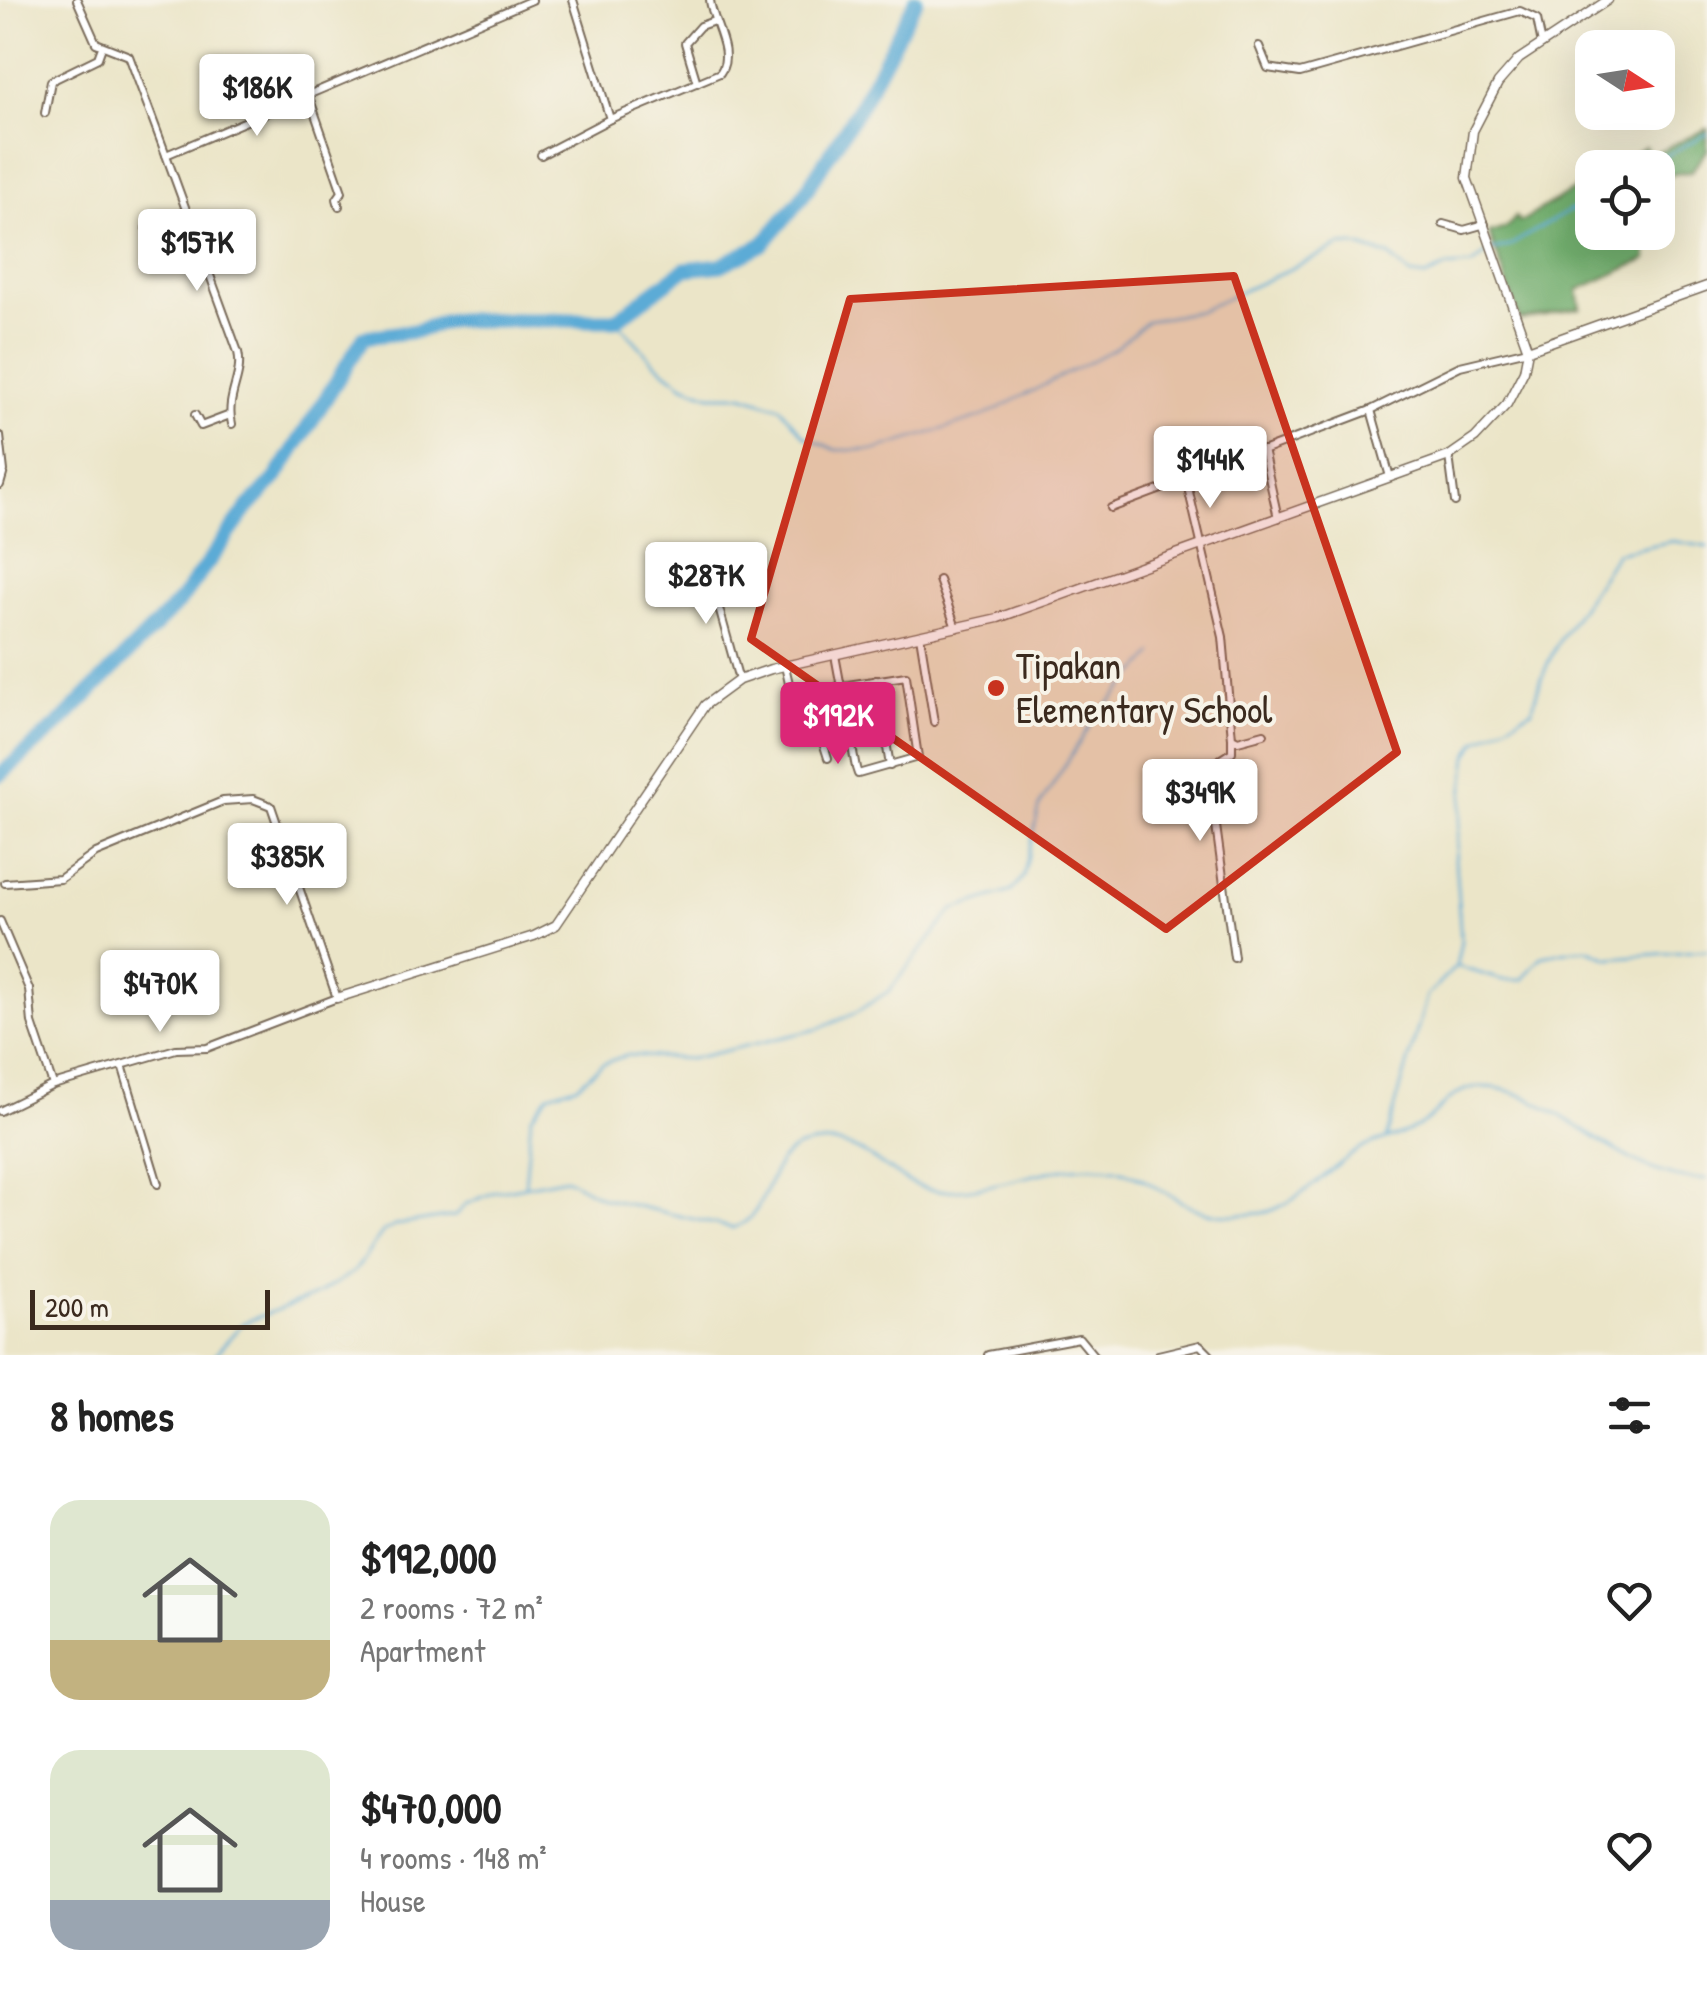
<!DOCTYPE html>
<html lang="en">
<head>
<meta charset="utf-8">
<style>
	:root { --surface:#fff; --page:#f2f2f2; --text:#222; --muted:#767676; --accent:#db2777 }
	body { margin:0; font-family:"Patrick Hand",sans-serif; background:var(--page); color:var(--text); height:100vh; display:flex; flex-direction:column; font-size:38px; white-space:nowrap }
	* { box-sizing:border-box; margin:0 }
	p { font-size:32px; color:var(--muted) }
	.icon { flex:none; width:55px; height:55px; fill:none; stroke:currentColor; stroke-width:2; stroke-linecap:round; stroke-linejoin:round }
	.map { position:relative; height:1355px; overflow:hidden }
	.details { display:flex; flex-direction:column; background:var(--surface); flex:1 }
	.details>* { flex:none }
	.needle { width:65px; rotate:102deg }
	.tools { position:absolute; left:1575px; top:30px; display:grid; gap:20px }
	.tools a { display:grid; place-items:center; width:100px; height:100px; border-radius:20px; background:var(--surface); box-shadow:0 10px 40px #0002; font-size:50px }
	.scale { position:absolute; left:30px; bottom:25px; width:240px; box-sizing:border-box; padding-left:10px; border:5px solid #3b2a1e; border-top:0; font-size:28px; line-height:35px; white-space:nowrap; color:#3b2a1e; -webkit-text-stroke:8px #f7f3e8; paint-order:stroke }
	.price { position:absolute; translate:-50% -85px; padding:0 22px; border-radius:10px; background:#fff; color:#222; font-size:32px; line-height:65px; filter:drop-shadow(0 2px 5px #0008) }
	.price::after { content:''; position:absolute; left:50%; top:60px; width:30px; height:22px; margin-left:-15px; background:inherit; clip-path:polygon(0 0,100% 0,50% 100%) }
	.price.active { background:var(--accent); color:#fff }
	ul { padding:0; list-style:none }
	li { display:flex; align-items:center; gap:30px; height:250px; padding:0 50px }
	li span { display:grid; place-items:center; flex:none; width:280px; height:200px; border-radius:30px; color:#555 }
	li>.icon { margin-inline-start:auto }
	span .icon { width:120px; height:120px; fill:#fffc; stroke-width:1 }
	li b { font-size:42px }
	h2 { display:flex; justify-content:space-between; align-items:center; height:120px; padding:0 50px; font-size:42px }
	.map>svg:first-child { display:block }
	.forest { fill:#70ac6c; stroke:#566b45; stroke-width:2.5 }
	.lines { fill:none; stroke-linecap:round; stroke-linejoin:round }
	.stream { stroke:#5cabd6; stroke-width:2.5 }
	.river { stroke:#5cabd6; stroke-width:15 }
	.minor-casing { stroke:#796b5a; stroke-width:10 }
	.tertiary-casing { stroke:#796b5a; stroke-width:11 }
	.minor { stroke:#fff; stroke-width:6 }
	.tertiary { stroke:#fff; stroke-width:8 }
	.marked { fill:#c8321e; fill-opacity:0.2; stroke:#c8321e; stroke-width:8; stroke-linejoin:round }
	.poi-dot { fill:#c8321e; stroke:#f7f3e8; stroke-width:4 }
	.labels { text-anchor:middle; stroke-width:8; stroke-linejoin:round; paint-order:stroke }
	.poi-label { font-size:38px; fill:#3b2a1e; stroke:#f7f3e8; text-anchor:start }
</style>
</head>
<body>
<div class="map">
<svg width="1707" height="1355" viewBox="0 0 1707 1355">
	<rect width="100%" height="100%" fill="#f7f3e8"/>
	<filter id="ink" filterUnits="userSpaceOnUse"><feTurbulence type="fractalNoise" baseFrequency=".01" numOctaves="2"/><feDisplacementMap in="SourceGraphic" scale="20" xChannelSelector="R" yChannelSelector="G"/><feConvolveMatrix kernelMatrix="1 2 1 2 8 2 1 2 1" color-interpolation-filters="sRGB"/></filter>
	<filter id="wash" filterUnits="userSpaceOnUse"><feTurbulence type="fractalNoise" baseFrequency=".0048" numOctaves="4" result="noise"/><feDisplacementMap in="SourceGraphic" scale="40" xChannelSelector="R" yChannelSelector="G"/><feGaussianBlur stdDeviation="2.25" result="paint"/><feColorMatrix in="noise" values="0 0 0 0 0 0 0 0 0 0 0 0 0 0 0 0 0 1.4 0 .05"/><feComposite in="paint" operator="in"/></filter>
	<g filter="url(#wash)">
		<rect width="100%" height="100%" fill="#ebe5c8"/>
		<g class="forest">
			<polygon points="1707,129 1707,150 1691,172 1673,173 1658,186 1658,168 1612,167 1645,147 1651,155"/>
			<polygon points="1592,179 1592,232 1646,233 1647,259 1578,290 1581,308 1520,320 1489,233 1506,228 1516,217 1520,222"/>
		</g>
		<g class="lines">
			<g class="stream">
				<polyline points="1642,168 1707,134"/>
				<polyline points="616,320 653,361 684,385 710,395 742,395 780,407 805,436 836,450 876,450 982,417 1114,349 1147,321 1199,311 1340,246 1354,245 1389,256 1410,275 1425,277 1447,267 1473,265 1488,252 1509,246 1569,211 1592,205"/>
				<polyline points="1456,966 1502,980 1522,980 1542,956 1572,950 1587,949 1609,958 1707,950"/>
				<path d="M 1387,1136 L 1427,996 L 1456,966 L 1461,941 L 1455,860 L 1468,756 L 1477,741 L 1532,710 C 1550,637 1581,614 1616,553 L 1673,541 L 1707,547"/>
				<polyline points="525,1185 531,1117 549,1094 578,1085 602,1064 627,1055 690,1059 818,1029 853,1014 889,991 953,910 1012,891 1023,877 1040,805 1093,721 1154,654"/>
				<path d="M 214,1355 L 243,1323 L 316,1295 L 354,1272 L 383,1232 L 396,1225 L 455,1216 L 466,1204 L 495,1192 L 566,1178 L 602,1198 L 732,1228 C 772,1218 763,1157 802,1146 C 867,1129 887,1185 934,1190 C 989,1195 1045,1164 1099,1167 C 1142,1168 1176,1206 1209,1213 C 1224,1216 1247,1215 1262,1213 C 1291,1209 1332,1167 1357,1151 C 1379,1137 1404,1138 1425,1122 C 1444,1107 1455,1087 1481,1087 C 1555,1086 1622,1184 1707,1179"/>
			</g>
			<polyline class="river" points="0,775 58,725 179,602 247,509 276,478 364,337 416,331 451,320 616,320 685,269 721,265 763,244 800,200 857,111 916,0"/>
		</g>
	</g>
	<g filter="url(#ink)">
		<g class="lines">
			<defs>
				<g id="minor">
					<polyline points="77,0 96,43 129,56 166,155 532,0"/>
					<path d="M 573,0 L 610,119 L 720,73 C 735,53 712,22 710,0"/>
					<polyline points="1259,46 1268,68 1300,73 1520,11 1537,19 1542,44"/>
					<polyline points="697,83 685,43 700,26 714,21"/>
					<polyline points="308,94 342,192 337,199 339,206"/>
					<polyline points="45,113 51,81 98,58 102,47"/>
					<path d="M 166,155 L 238,352 C 244,377 225,396 232,424"/>
					<polyline points="541,155 610,119"/>
					<polyline points="1443,224 1464,230 1485,224"/>
					<polyline points="146,228 186,211"/>
					<polyline points="1371,410 1390,477"/>
					<polyline points="195,415 201,426 230,415"/>
					<polyline points="0,436 4,471 0,485"/>
					<polyline points="1263,450 1278,518"/>
					<polyline points="1449,456 1455,502"/>
					<polyline points="1186,479 1223,637 1232,738 1238,741 1264,734"/>
					<polyline points="1111,508 1371,410 1460,366 1528,350"/>
					<polyline points="707,565 739,680"/>
					<polyline points="939,580 956,628"/>
					<polyline points="920,636 934,722"/>
					<polyline points="835,655 856,768 858,774 918,757 906,676 841,686"/>
					<polyline points="785,666 798,723 820,733 828,758"/>
					<polyline points="876,680 890,766"/>
					<polyline points="1232,739 1232,752 1208,767 1234,958"/>
					<polyline points="0,921 29,989 32,1023 53,1085"/>
					<polyline points="122,1065 158,1184"/>
					<polyline points="0,1111 53,1085 176,1049 207,1048 337,998 271,806 253,799 223,801 96,853 60,879 5,883"/>
					<polyline points="988,1355 1079,1338 1093,1355"/>
					<polyline points="1158,1355 1200,1345 1210,1355"/>
				</g>
				<g id="tertiary">
					<polyline points="1528,350 1707,286"/>
					<polyline points="337,998 534,936 556,925 705,705 739,680 771,669 998,618 1449,456 1475,438 1507,404 1524,371 1528,350 1467,178 1473,131 1498,83 1519,59 1608,0"/>
				</g>
			</defs>
			<use href="#minor" class="minor-casing"/>
			<use href="#tertiary" class="tertiary-casing"/>
			<use href="#minor" class="minor"/>
			<use href="#tertiary" class="tertiary"/>
		</g>
	</g>
	<path class="marked" d="M 1234,276 L 1397,752 L 1166,929 L 751,639 L 850,299 Z"/>
	<circle class="poi-dot" cx="996" cy="688" r="10"/>
	<g class="labels">
		<g class="poi-label">
			<text x="1016" y="679">Tipakan<tspan x="1016" dy="44">Elementary School</tspan></text>
		</g>
	</g>
</svg>
<div class="tools">
<a><svg class="needle" viewBox="-14 -14 28 28"><path d="M0-13l5 13h-10z" fill="#e53935"/><path d="M0 13l5-13h-10z" fill="#767676"/></svg></a>
<a><svg class="icon" aria-label="locate" viewBox="0 0 24 24"><circle cx="12" cy="12" r="6"/><path d="M12 2v4M12 18v4M2 12h4M18 12h4"/></svg></a>
</div>
<div class="scale">200 m</div>
<b class="price" style="left:257px;top:139px">$186K</b>
<b class="price" style="left:197px;top:294px">$157K</b>
<b class="price" style="left:1210px;top:511px">$144K</b>
<b class="price" style="left:706px;top:627px">$287K</b>
<b class="price active" style="left:838px;top:767px">$192K</b>
<b class="price" style="left:1200px;top:844px">$349K</b>
<b class="price" style="left:287px;top:908px">$385K</b>
<b class="price" style="left:160px;top:1035px">$470K</b>
</div>
<section class="details">
<h2>8 homes<svg class="icon" aria-label="filters" viewBox="0 0 24 24"><path d="M4 7h16M4 17h16"/><circle cx="9" cy="7" r="2"/><circle cx="15" cy="17" r="2"/></svg></h2>
<ul>
<li><span style="background:linear-gradient(#dfe7d0 70%,#c2b280 0)"><svg class="icon" aria-label="home" viewBox="0 0 24 24"><path d="M3 11l9-7 9 7M6 9v11h12V9"/></svg></span><div><b>$192,000</b><p>2 rooms · 72 m²</p><p>Apartment</p></div><svg class="icon" aria-label="heart" viewBox="0 0 24 24"><path d="M12 20l-8-8c-3-5 5-10 8-4 3-6 11-1 8 4z"/></svg></li>
<li><span style="background:linear-gradient(#dfe7d0 75%,#9aa5b1 0)"><svg class="icon" aria-label="home" viewBox="0 0 24 24"><path d="M3 11l9-7 9 7M6 9v11h12V9"/></svg></span><div><b>$470,000</b><p>4 rooms · 148 m²</p><p>House</p></div><svg class="icon" aria-label="heart" viewBox="0 0 24 24"><path d="M12 20l-8-8c-3-5 5-10 8-4 3-6 11-1 8 4z"/></svg></li>
</ul>
</section>
</body>
</html>
